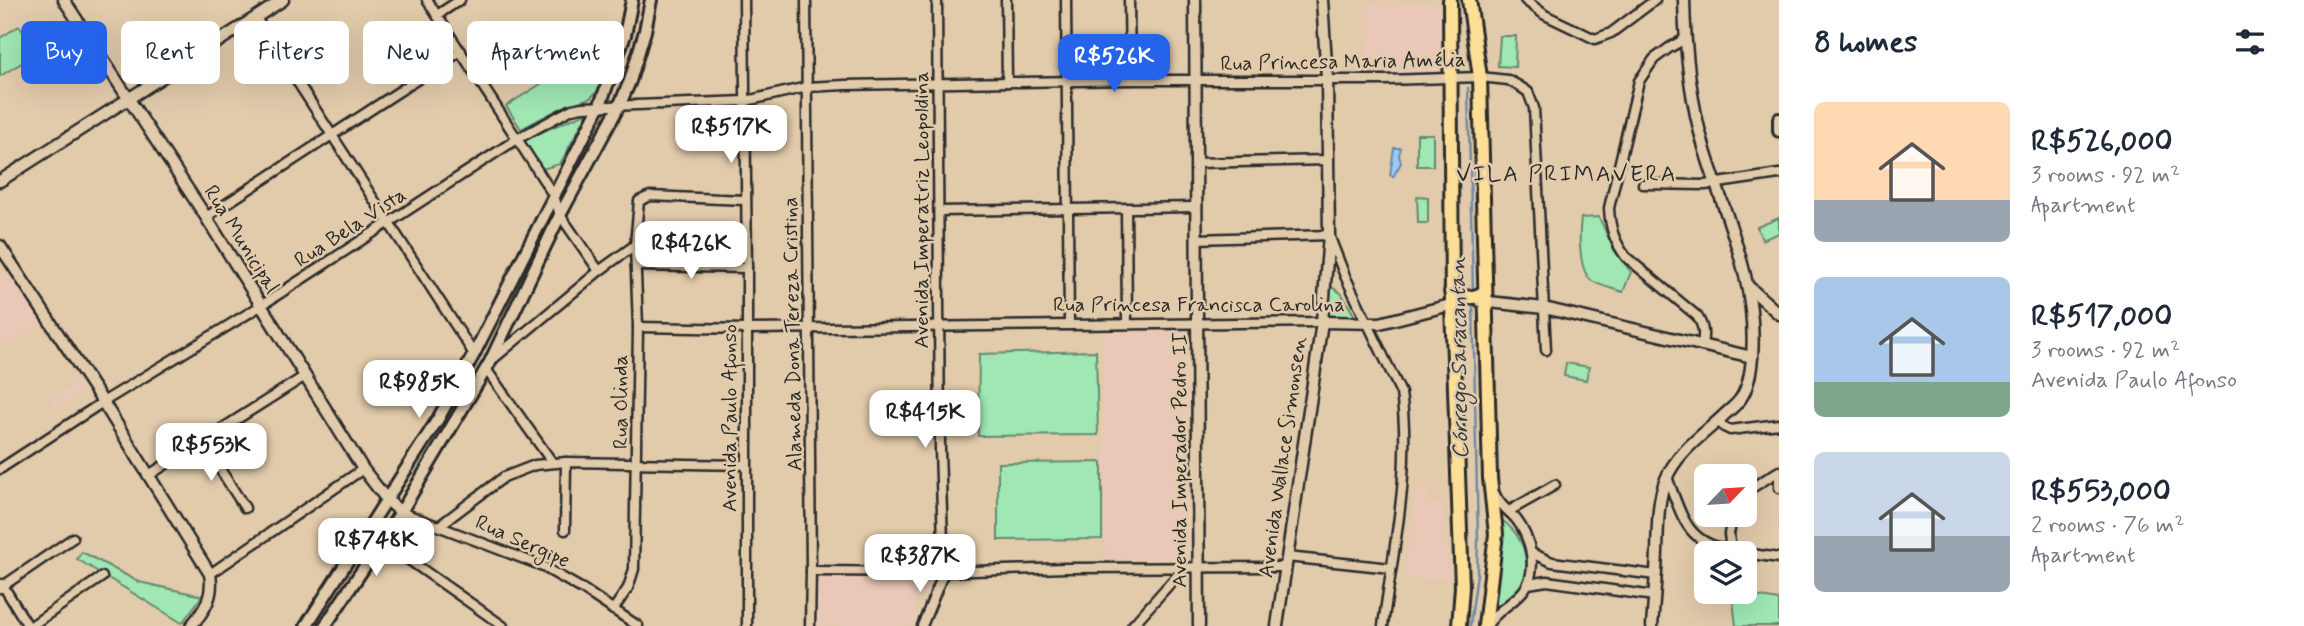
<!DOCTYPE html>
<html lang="en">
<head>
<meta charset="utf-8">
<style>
	:root { --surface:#fff; --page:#f6f6f7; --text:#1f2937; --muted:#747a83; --accent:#2563eb }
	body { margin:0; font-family:Mynerve,sans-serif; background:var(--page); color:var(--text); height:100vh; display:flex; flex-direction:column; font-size:26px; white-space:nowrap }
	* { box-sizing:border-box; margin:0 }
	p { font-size:23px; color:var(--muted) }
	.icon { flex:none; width:38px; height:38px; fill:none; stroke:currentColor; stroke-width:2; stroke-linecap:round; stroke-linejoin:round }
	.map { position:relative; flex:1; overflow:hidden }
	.sheet { display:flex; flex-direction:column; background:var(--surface); width:525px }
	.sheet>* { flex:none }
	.guide { position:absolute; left:21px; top:21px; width:665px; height:63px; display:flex; gap:14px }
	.needle { width:46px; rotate:65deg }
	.controls { position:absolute; left:1694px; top:464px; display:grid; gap:14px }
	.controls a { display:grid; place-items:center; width:63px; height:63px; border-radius:10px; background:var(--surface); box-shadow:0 7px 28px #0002; font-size:35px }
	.price { position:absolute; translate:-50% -60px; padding:0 16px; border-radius:14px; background:#fff; color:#222; font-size:23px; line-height:46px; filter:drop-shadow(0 2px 4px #0008) }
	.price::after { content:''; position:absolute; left:50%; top:42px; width:21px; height:16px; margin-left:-10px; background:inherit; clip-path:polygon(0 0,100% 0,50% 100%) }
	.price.selected { background:var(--accent); color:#fff }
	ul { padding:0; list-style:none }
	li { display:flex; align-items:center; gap:21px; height:175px; padding:0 35px }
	li span { display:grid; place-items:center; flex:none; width:196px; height:140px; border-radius:10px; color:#555 }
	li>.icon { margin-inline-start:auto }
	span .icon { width:84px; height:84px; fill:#fffc; stroke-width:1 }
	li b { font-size:30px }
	h2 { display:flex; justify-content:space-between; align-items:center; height:84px; padding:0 35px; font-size:30px }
	.chip { padding:0 24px; border-radius:10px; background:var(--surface); box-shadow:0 7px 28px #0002; font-size:24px; line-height:63px }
	.chip.selected { background:var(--accent); color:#fff }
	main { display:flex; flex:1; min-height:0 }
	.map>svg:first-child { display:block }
	.built { fill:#e9c8b8 }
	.green { fill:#a0e7b4; stroke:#668970; stroke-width:2 }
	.water { fill:#9bcaf6; stroke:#6e8aa5; stroke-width:2 }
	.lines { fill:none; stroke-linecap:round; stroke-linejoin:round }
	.stream { stroke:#6e8aa5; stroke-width:2.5 }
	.minor-casing { stroke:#2b2b2b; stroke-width:13 }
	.tertiary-casing { stroke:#2b2b2b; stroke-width:15 }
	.secondary-casing { stroke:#2b2b2b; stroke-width:16 }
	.primary-casing { stroke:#2b2b2b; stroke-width:18 }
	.minor { stroke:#e2cbab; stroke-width:8 }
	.tertiary { stroke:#e2cbab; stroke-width:10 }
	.secondary { stroke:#e2cbab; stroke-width:10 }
	.primary { stroke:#fcde96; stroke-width:12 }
	.labels { text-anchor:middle; stroke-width:5; stroke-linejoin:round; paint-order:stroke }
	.street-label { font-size:21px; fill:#2b2b2b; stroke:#e2cbab }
	.neighbourhood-label { font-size:23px; letter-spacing:2px; fill:#2b2b2b; stroke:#e2cbab }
	.water-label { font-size:23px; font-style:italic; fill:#363b3f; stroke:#e2cbab }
</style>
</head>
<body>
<main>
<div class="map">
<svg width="1779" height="626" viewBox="0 0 1779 626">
	<rect width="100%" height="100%" fill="#e2cbab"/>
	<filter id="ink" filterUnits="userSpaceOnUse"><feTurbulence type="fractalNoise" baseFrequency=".0143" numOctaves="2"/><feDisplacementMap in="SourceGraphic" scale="14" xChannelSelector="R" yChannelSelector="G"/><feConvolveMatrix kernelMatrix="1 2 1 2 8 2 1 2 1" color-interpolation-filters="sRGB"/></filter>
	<g filter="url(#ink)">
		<g class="built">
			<polygon points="1365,2 1434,3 1440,7 1442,17 1437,74 1368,76"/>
			<polygon points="10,273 43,323 8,346 0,336 0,279"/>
			<polygon points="1183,331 1187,335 1189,552 1183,559 1105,559 1102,332"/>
			<polygon points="80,382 85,390 54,410 49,402"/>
			<polygon points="1415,491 1430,492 1430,503 1443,504 1443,516 1448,524 1446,545 1449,580 1405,577"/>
			<polygon points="815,576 932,579 926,595 918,595 913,608 920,616 916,626 815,626"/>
		</g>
		<g class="green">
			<polygon points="19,26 31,43 38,42 43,50 0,76 0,38"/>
			<polygon points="1500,36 1516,36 1515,67 1498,66"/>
			<polygon points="610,40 603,78 598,91 590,98 561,108 521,129 506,106"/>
			<polygon points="588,112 560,164 542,169 523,140"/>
			<rect x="1417" y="134" width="16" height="32"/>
			<polygon points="1417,196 1428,197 1428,223 1418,223"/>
			<path d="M 1599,217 L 1614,250 L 1631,272 L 1623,292 C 1614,289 1600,286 1592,281 C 1578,271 1579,234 1581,218 Z"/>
			<polygon points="1779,218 1779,233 1762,240 1757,227"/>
			<polygon points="1330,286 1341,293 1356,318 1327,317"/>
			<polygon points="1096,351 1098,435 978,436 979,354"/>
			<polygon points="1566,363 1589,367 1586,380 1564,376"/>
			<polygon points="1102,462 1102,539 998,540 998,463"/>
			<path d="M 1502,520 C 1527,539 1536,573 1513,598 C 1509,603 1500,606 1494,610 Z"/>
			<polygon points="82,552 139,582 202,596 182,623 77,559"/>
			<polygon points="1732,592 1779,600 1779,626 1736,626"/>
		</g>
		<polygon class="water" points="1394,148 1401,148 1399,155 1401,163 1393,177 1390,175"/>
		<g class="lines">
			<g class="stream">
				<polyline points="1468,88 1473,291"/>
				<polyline points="1470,626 1477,574 1478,541 1473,301"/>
			</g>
			<defs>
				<g id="minor">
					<polyline points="427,0 554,196 560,215 599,271"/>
					<polyline points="744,0 747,268 747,626"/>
					<polyline points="806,0 811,571 810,626"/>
					<polyline points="1006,0 1007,82"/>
					<polyline points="1066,0 1069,324"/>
					<polyline points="1129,0 1130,80"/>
					<polyline points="1525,0 1545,15 1595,39 1611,33 1655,0"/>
					<polyline points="437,15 460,0"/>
					<polyline points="256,18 474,354"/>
					<path d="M 1685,39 L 1669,48 L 1654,59 L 1639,81 L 1609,208 C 1610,228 1614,241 1626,257 L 1697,316 C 1704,327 1704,333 1702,346"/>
					<polyline points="1196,163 1328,160"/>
					<polyline points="1643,184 1705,185 1779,174"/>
					<polyline points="1126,208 1127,323"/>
					<polyline points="939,211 1196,207"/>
					<polyline points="206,217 461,51"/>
					<path d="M 1196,239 L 1329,235 L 1345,276 L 1401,393 C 1412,470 1393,550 1383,626"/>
					<polyline points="636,266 747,268"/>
					<polyline points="638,327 747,329 1322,322"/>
					<polyline points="492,360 599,271 635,245"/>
					<polyline points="486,369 552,462"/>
					<polyline points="1718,421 1724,427 1730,430 1779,424"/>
					<polyline points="202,441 245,508"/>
					<polyline points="0,469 103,402 262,305 517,139 572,109 582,107 746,101 807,87 845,85 1130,80 1386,80 1480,77 1508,80 1519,86 1528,92 1534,108 1546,350"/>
					<polyline points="149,475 305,376"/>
					<path d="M 1667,477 C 1685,524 1687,545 1742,553"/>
					<polyline points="1779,477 1779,488"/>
					<polyline points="1745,492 1779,471"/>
					<polyline points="1509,511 1555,485"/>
					<polyline points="401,512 540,565 584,590 638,626"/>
					<polyline points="439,526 504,477 535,465 566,462 746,465"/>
					<polyline points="565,530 566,462"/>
					<polyline points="382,541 503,626"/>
					<polyline points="1731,551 1729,534 1733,514"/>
					<polyline points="1531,553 1552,562 1656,575"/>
					<polyline points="1745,553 1779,558"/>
					<polyline points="1287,557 1391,568"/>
					<polyline points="811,571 944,572 1065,568 1285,567"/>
					<polyline points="210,574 363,469"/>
					<polyline points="2,584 28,626"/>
					<polyline points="1528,584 1547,581 1654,596"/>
					<polyline points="0,588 73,538"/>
					<polyline points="613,610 628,588 634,569 638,327 635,245 639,201 650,196 745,200"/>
					<polyline points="31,626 102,577"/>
					<polyline points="922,626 944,572 940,450 937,0"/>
					<polyline points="1132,626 1183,569"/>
					<path d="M 1487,626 C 1496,609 1516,603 1526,587 C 1538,567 1530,537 1516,519 C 1509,511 1499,505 1495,494"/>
				</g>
				<g id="tertiary">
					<polyline points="64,0 206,217 363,469 387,500 401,512"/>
					<polyline points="1195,0 1199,626"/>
					<polyline points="0,181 283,0"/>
					<path d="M 0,246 L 103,402 L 210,574 C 214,596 205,610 191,626"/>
					<polyline points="1749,287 1779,314"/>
					<polyline points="1480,301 1544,308 1752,357"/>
					<polyline points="1322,322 1380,323 1458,303"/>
					<polyline points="1277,626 1322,322 1329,235 1327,79 1322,0"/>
					<path d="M 1652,626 C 1654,601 1656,577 1657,552 C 1658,528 1657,501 1666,479 C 1677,452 1703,435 1723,416 C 1729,410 1737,405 1741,398 C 1749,386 1751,371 1752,357 C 1758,280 1725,218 1704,147 C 1690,100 1685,49 1684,0"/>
				</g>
				<g id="secondary">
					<polyline points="1779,119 1779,131"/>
					<polyline points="306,626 438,419 474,354 600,105 625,35 632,0"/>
					<polyline points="325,626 401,512 490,362 560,215 620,104 630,81 645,31 651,0"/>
				</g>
				<g id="primary">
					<polyline points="1450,0 1452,304 1462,587 1459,626"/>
					<polyline points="1469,0 1480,77 1490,478 1496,534 1485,626"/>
					<path d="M 1451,292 C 1460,300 1477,299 1485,291"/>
				</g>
			</defs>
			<use href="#minor" class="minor-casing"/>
			<use href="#tertiary" class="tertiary-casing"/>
			<use href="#secondary" class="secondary-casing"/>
			<use href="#primary" class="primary-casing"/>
			<use href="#minor" class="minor"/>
			<use href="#tertiary" class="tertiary"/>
			<use href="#secondary" class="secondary"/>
			<use href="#primary" class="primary"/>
		</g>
	</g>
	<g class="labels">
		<g class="street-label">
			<text transform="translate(1343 61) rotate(-1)" y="7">Rua Princesa Maria Amélia</text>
			<text transform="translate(921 210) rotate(-90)" y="7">Avenida Imperatriz Leopoldina</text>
			<text transform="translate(350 227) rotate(-33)" y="7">Rua Bela Vista</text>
			<text transform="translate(242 239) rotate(58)" y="7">Rua Municipal</text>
			<text x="1199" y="311">Rua Princesa Francisca Carolina</text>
			<text transform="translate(792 334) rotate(-91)" y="7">Alameda Dona Tereza Cristina</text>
			<text transform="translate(620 402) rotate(-90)" y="7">Rua Olinda</text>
			<text transform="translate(729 418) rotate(-90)" y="7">Avenida Paulo Afonso</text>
			<text transform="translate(1282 457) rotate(-82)" y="7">Avenida Wallace Simonsen</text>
			<text transform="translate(1179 460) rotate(-90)" y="7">Avenida Imperador Pedro II</text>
			<text transform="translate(523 541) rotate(24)" y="7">Rua Sergipe</text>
		</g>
		<g class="neighbourhood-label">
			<text x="1567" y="181">VILA PRIMAVERA</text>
		</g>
		<g class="water-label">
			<text transform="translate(1458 358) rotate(-91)" y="8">Córrego Saracantan</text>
		</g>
	</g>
</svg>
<div class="controls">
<a><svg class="needle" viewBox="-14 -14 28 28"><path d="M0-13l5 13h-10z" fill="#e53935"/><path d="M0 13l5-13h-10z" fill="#747a83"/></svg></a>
<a><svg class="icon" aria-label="layers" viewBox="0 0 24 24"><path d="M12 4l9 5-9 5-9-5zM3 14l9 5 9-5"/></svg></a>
</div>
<b class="price selected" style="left:1114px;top:94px">R$526K</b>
<b class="price" style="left:731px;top:165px">R$517K</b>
<b class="price" style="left:691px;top:281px">R$426K</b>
<b class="price" style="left:419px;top:420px">R$985K</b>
<b class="price" style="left:925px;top:450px">R$415K</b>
<b class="price" style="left:211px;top:483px">R$553K</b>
<b class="price" style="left:376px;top:578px">R$748K</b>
<b class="price" style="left:920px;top:594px">R$387K</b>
<div class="guide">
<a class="chip selected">Buy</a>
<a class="chip">Rent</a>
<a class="chip">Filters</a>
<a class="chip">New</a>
<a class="chip">Apartment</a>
</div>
</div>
<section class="sheet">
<h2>8 homes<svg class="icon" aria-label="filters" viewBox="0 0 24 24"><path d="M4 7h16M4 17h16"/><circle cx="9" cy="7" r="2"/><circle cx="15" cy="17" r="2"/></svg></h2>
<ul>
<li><span style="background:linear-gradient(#ffd9b3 70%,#9aa5b1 0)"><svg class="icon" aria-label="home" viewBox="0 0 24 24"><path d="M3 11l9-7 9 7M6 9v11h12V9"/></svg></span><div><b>R$526,000</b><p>3 rooms · 92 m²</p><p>Apartment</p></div></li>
<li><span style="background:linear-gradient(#a9c7e8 75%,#7fa58c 0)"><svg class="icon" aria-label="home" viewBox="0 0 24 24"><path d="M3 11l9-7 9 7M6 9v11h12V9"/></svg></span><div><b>R$517,000</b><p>3 rooms · 92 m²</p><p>Avenida Paulo Afonso</p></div></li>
<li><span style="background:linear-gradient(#c9d6e8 60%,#9aa5b1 0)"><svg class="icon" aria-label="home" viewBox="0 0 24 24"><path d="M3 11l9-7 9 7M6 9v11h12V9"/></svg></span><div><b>R$553,000</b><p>2 rooms · 76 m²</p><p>Apartment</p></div></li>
</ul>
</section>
</main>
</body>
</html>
